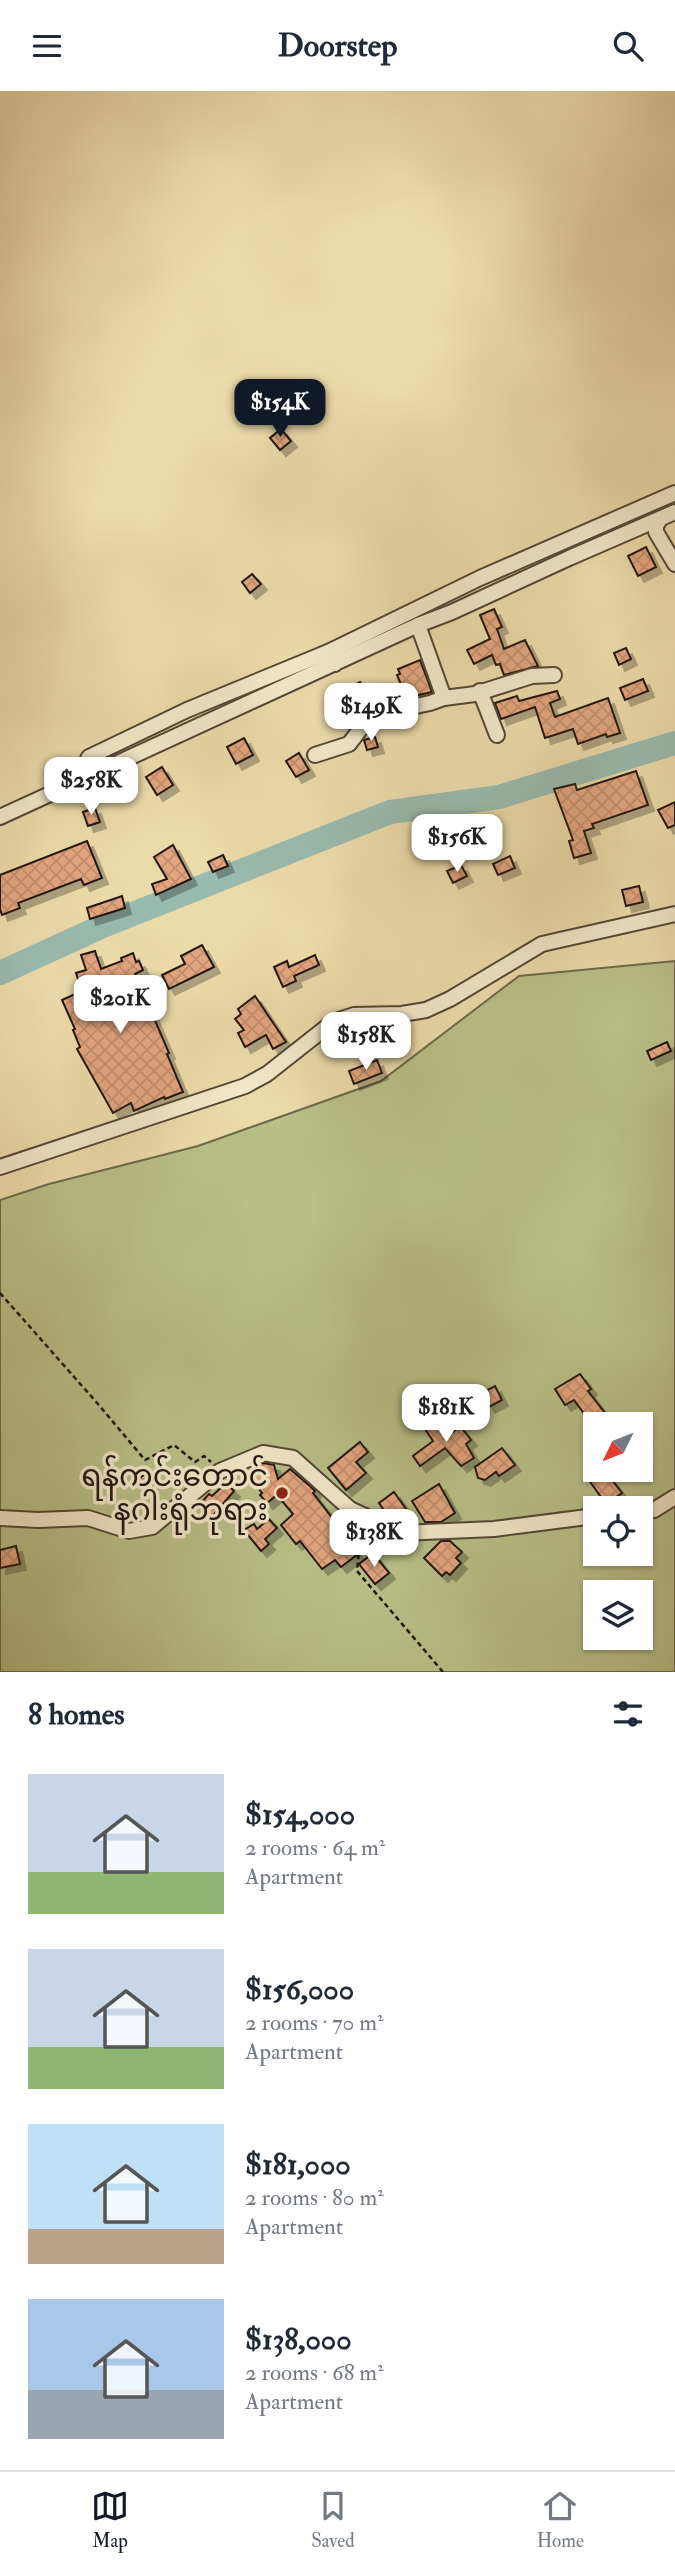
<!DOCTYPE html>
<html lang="en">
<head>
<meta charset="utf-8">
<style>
	:root { --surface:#fff; --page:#f2f2f3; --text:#1f2937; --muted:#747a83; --line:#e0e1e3; --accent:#111827 }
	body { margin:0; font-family:"IM FELL Double Pica","Noto Sans Myanmar",serif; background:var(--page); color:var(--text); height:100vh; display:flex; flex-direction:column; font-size:26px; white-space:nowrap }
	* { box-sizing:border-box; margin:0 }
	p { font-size:23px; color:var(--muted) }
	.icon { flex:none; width:38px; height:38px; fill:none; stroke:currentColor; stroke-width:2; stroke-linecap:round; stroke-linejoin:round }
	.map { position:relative; height:1581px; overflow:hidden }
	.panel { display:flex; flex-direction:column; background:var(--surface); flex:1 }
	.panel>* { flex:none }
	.needle { width:46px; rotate:227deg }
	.fabs { position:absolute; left:583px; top:1321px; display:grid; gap:14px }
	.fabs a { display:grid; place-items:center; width:70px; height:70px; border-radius:0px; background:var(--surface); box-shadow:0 2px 5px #0004; font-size:35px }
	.price { position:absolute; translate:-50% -60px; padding:0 16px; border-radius:14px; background:#fff; color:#222; font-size:23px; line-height:46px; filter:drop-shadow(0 2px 4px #0008) }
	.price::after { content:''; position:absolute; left:50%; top:42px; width:21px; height:16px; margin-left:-10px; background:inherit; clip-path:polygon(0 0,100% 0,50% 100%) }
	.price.active { background:var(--accent); color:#fff }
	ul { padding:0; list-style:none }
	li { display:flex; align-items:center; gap:21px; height:175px; padding:0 28px }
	li span { display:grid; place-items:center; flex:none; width:196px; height:140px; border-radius:0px; color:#555 }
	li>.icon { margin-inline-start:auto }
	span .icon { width:84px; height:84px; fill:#fffc; stroke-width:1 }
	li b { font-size:30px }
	h2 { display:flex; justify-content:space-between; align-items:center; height:84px; padding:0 28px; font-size:30px }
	header { display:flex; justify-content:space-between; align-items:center; height:91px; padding:0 28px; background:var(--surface); font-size:32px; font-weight:800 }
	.tab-bar { display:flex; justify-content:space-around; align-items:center; height:98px; border-top:2px solid var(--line); background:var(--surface); font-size:19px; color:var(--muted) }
	.tab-bar a { display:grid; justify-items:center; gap:4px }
	.tab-bar .active { color:var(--accent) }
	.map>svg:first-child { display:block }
	.green { fill:#b8bf88; stroke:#6c6a4c; stroke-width:2; fill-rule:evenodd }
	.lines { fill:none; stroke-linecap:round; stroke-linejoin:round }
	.river { stroke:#99baae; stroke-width:24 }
	.building { fill:url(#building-cross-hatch); stroke:#21160f; stroke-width:2; filter:url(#shadow) }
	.minor-casing { stroke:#544736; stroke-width:18 }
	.path { stroke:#21160f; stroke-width:2.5; stroke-dasharray:5 3.5; stroke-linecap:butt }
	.minor { stroke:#f2e7c8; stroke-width:14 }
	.poi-dot { fill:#8f2418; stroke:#f2e7c8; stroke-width:2.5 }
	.labels { text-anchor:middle; stroke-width:7; stroke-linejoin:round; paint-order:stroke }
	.poi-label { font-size:30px; fill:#21160f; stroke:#f2e7c8; text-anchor:end }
</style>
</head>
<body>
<header><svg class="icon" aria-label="menu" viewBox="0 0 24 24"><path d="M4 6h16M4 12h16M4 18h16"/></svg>Doorstep<svg class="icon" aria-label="search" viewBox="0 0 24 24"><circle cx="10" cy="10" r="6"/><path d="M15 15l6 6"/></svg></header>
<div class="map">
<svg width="675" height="1581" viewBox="0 0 675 1581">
	<defs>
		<pattern id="building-cross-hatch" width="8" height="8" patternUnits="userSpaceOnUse" patternTransform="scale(1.75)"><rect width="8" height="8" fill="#e2a57f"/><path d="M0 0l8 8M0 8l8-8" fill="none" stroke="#c28d6d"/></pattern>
		<filter id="shadow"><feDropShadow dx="6" dy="6" stdDeviation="0" flood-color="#0004"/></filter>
	</defs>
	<rect width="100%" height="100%" fill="#ebdaaa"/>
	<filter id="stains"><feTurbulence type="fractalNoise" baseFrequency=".00286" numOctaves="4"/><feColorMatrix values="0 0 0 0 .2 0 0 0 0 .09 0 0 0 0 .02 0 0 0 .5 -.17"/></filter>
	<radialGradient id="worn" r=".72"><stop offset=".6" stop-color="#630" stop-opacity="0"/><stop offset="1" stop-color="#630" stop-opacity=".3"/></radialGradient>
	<path class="green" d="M 675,870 L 675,1581 L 0,1581 L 0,1109 L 49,1093 L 198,1055 L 381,990 L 519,885 ZM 595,1334 L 640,1334 L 640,1379 L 595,1379 ZM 595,1418 L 640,1418 L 640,1463 L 595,1463 ZM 595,1502 L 640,1502 L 640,1547 L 595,1547 Z"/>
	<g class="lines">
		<polyline class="river" points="0,882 105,834 390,721 499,706 675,652"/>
	</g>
	<g class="building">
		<polygon points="281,338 291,350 280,359 270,347"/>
		<polygon points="646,456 656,476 638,485 628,465"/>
		<polygon points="252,483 261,493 250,502 242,491"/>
		<polygon points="494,518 502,536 497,538 504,558 525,549 538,575 504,584 500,573 496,574 492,564 474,573 467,559 490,548 480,524"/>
		<polygon points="626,557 631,568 619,574 614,562"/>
		<polygon points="420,569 432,601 392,610 389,601 402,596 397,584 400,583 398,578"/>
		<polygon points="643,588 648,600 625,609 620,597"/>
		<polygon points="360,591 369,605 345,615 338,603"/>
		<polygon points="557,600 560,608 550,612 555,626 608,607 620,642 607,646 606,643 578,653 573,638 545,647 535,616 501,628 495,612 517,605 519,610"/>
		<polygon points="375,646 378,656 367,659 364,649"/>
		<polygon points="244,647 253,664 236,673 227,656"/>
		<polygon points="299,662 309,679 296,686 286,670"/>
		<polygon points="162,676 173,694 157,704 146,686"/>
		<polygon points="636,680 648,714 592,733 594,737 584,740 591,762 574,767 569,750 573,749 554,698 575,693 577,699"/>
		<polygon points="675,711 675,734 668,737 658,719"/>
		<polygon points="95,717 100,731 88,735 83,721"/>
		<polygon points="87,750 102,787 84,794 81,788 18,812 20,817 2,824 0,818 0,784"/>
		<polygon points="173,754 191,788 156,804 152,793 167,788 154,766"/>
		<polygon points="223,764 228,775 213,781 208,771"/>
		<polygon points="510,765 515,777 498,784 493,773"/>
		<polygon points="461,774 467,785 453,792 447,780"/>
		<polygon points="639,795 643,811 626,815 622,799"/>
		<polygon points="122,805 125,817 90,828 87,817"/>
		<polygon points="202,854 214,876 169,898 162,884 185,873 181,865"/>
		<polygon points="95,860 101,878 122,870 121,867 133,862 136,871 139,870 143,879 135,883 169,962 167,963 183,1001 165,1008 164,1006 134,1020 131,1012 113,1022 77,958 80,956 73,939 75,938 62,909 82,900 76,882 86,879 81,864"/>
		<polygon points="315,864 319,874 294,885 296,890 283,896 274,876 287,870 289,876"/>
		<polygon points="255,905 286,951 273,958 266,944 245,956 238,942 244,939 235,928 241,923 238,918"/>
		<polygon points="667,951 671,960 651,969 647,960"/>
		<polygon points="377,969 382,982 354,993 349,980"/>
		<polygon points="580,1283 591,1298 588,1300 605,1322 591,1332 574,1309 565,1314 555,1298"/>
		<polygon points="495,1295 502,1309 489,1316 482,1302"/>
		<polygon points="443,1327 453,1341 460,1335 471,1349 466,1353 474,1367 461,1375 445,1357 420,1375 413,1365 433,1350 425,1338"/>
		<polygon points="360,1351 368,1361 356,1371 366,1382 346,1399 328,1377"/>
		<polygon points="502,1357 515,1374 499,1385 496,1381 485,1389 478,1387 475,1376"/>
		<polygon points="264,1372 274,1374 278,1388 290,1378 311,1396 315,1400 313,1402 333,1428 332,1429 358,1463 341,1476 335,1469 322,1478 300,1450 296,1453 281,1434 293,1423 277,1404 267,1412 260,1404 262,1402 251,1387 262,1379 260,1373"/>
		<polygon points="595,1379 604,1379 622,1402 606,1413 586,1385"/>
		<polygon points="148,1381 155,1390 144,1398 137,1389"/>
		<polygon points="226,1392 234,1400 211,1427 198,1415 209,1403 212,1405"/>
		<polygon points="439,1393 455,1422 441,1431 425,1431 412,1410"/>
		<polygon points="394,1401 406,1418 393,1427 388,1425 379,1412"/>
		<polygon points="269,1428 277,1437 265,1448 269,1453 261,1460 244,1439 254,1433 257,1438"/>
		<polygon points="441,1450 450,1450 462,1461 456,1467 461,1472 450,1484 446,1481 442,1485 424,1467"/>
		<polygon points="16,1455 20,1473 0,1477 0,1459"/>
		<polygon points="373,1462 389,1482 375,1493 359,1473"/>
	</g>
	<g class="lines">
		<defs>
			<g id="minor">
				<polyline points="660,428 656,435 656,441 675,473"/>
				<polyline points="335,573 328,561 480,487 675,402"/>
				<polyline points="480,600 497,644"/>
				<polyline points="444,607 475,603 532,585 554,584"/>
				<polyline points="315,664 349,653 365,632 374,624 430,612 444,607 418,534"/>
				<polyline points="96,683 88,668 89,666 187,619 328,561"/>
				<polyline points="0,726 418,534 452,521 569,467 675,421"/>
				<polyline points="0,1076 245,995 267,983 333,931 354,924 402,923 426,919 450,908 542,853 675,823"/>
				<polyline points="640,1421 654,1419 675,1406"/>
				<polyline points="0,1427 38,1429 88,1427 129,1440 152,1436 220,1380 263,1362 293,1367 350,1418 401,1442 494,1438 595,1425"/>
			</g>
		</defs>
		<use href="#minor" class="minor-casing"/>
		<g class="path">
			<polyline points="0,1202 98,1313 145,1369 174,1354 195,1371 204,1365 211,1371"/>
			<polyline points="373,1443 359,1459 357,1480 443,1581"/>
		</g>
		<use href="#minor" class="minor"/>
	</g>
	<circle class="poi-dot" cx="282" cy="1402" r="7"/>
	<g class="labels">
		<g class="poi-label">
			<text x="268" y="1395">ရန်ကင်းတောင်<tspan x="268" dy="34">နဂါးရုံဘုရား</tspan></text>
		</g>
	</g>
	<rect width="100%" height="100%" filter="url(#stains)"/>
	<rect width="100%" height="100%" fill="url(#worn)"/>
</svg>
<div class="fabs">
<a><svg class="needle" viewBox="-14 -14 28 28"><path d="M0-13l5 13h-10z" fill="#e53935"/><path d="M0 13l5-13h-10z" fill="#747a83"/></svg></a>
<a><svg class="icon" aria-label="locate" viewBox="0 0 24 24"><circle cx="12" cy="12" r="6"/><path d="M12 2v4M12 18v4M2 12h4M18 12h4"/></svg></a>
<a><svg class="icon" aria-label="layers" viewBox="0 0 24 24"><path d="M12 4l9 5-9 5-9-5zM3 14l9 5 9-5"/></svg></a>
</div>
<b class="price active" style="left:280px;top:348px">$154K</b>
<b class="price" style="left:371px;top:652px">$149K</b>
<b class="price" style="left:91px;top:726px">$258K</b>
<b class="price" style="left:457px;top:783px">$156K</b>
<b class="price" style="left:120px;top:944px">$201K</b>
<b class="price" style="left:366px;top:981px">$158K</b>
<b class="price" style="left:446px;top:1353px">$181K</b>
<b class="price" style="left:374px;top:1478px">$138K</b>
</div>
<section class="panel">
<h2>8 homes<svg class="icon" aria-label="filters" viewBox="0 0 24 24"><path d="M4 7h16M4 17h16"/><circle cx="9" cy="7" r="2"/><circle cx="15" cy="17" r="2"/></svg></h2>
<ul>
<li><span style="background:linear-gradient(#c9d6e8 70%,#8fb573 0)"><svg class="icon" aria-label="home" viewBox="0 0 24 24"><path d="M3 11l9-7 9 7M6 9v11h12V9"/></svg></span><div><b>$154,000</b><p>2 rooms · 64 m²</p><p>Apartment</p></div></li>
<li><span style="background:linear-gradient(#c9d6e8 70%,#8fb573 0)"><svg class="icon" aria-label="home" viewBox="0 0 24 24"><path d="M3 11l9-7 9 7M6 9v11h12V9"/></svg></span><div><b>$156,000</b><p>2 rooms · 70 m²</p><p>Apartment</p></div></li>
<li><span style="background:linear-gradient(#bfe0f5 75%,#b9a48a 0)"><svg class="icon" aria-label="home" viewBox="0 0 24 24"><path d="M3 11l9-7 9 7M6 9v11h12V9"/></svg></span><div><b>$181,000</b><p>2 rooms · 80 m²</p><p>Apartment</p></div></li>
<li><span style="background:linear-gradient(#a9c7e8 65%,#9aa5b1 0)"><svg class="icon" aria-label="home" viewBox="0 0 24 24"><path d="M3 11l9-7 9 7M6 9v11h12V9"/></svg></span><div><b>$138,000</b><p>2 rooms · 68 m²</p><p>Apartment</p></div></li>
</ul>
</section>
<nav class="tab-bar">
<a class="active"><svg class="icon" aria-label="map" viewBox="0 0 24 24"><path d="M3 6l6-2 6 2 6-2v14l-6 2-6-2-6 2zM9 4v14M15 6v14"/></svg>Map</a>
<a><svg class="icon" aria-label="saved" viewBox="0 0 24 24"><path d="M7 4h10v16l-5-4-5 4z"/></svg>Saved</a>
<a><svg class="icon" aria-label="home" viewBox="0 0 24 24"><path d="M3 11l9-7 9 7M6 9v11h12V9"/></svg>Home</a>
</nav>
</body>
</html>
